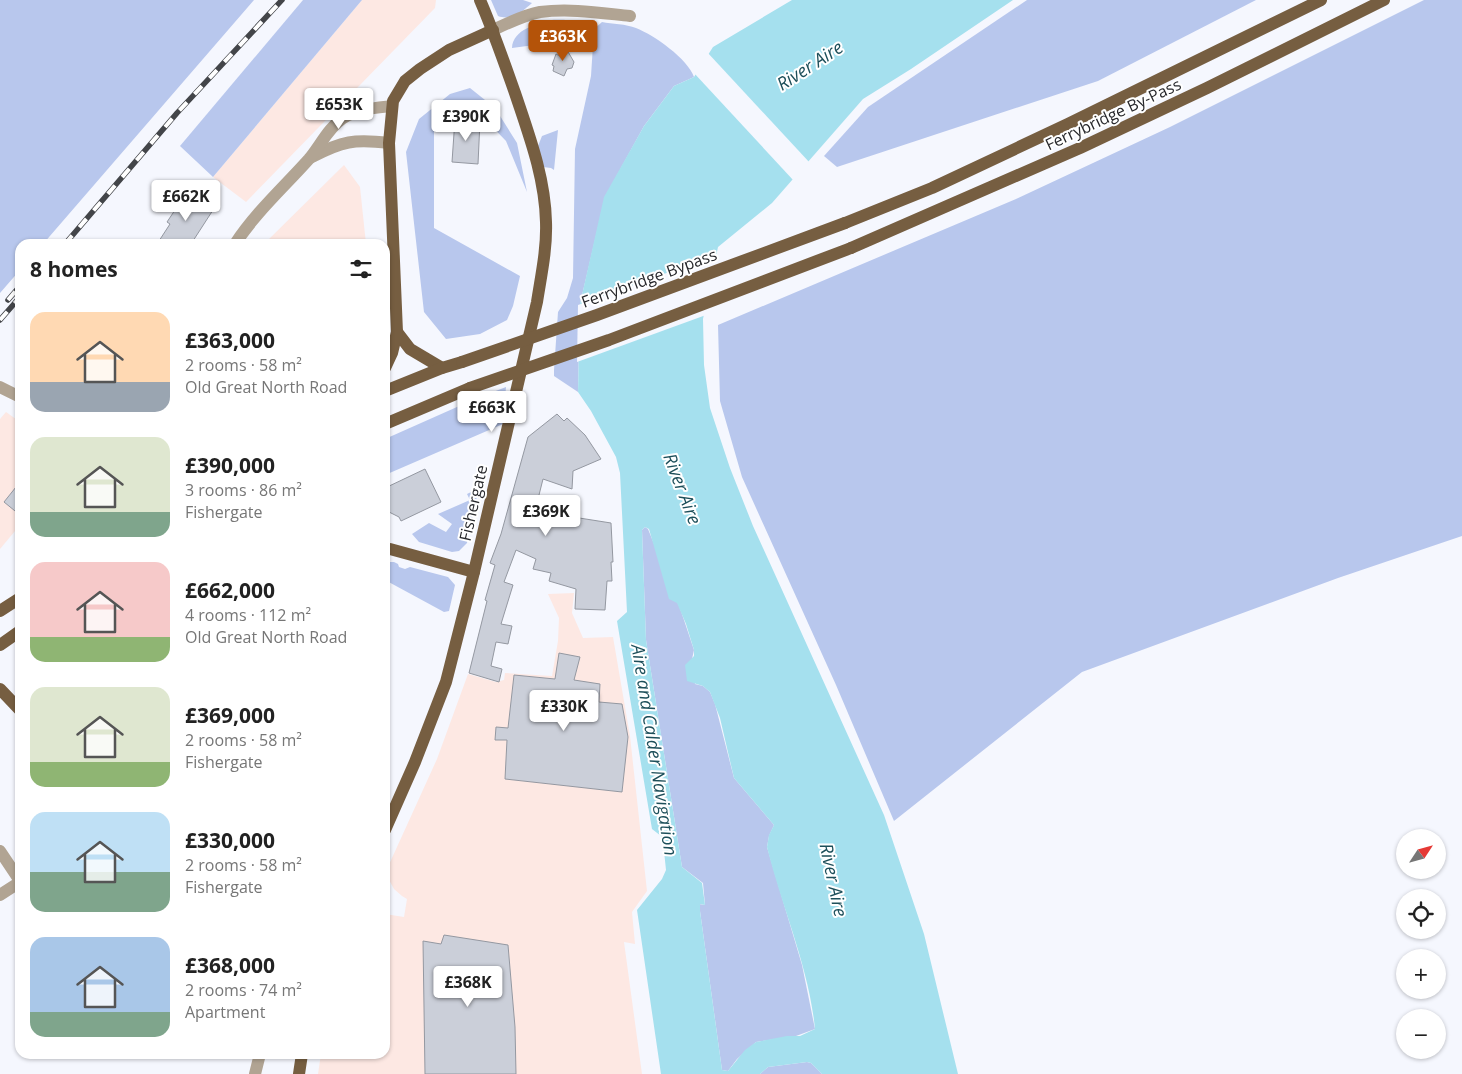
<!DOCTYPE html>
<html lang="en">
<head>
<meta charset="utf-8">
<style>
	:root { --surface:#fff; --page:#f6f6f6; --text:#222; --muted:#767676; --accent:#b45309 }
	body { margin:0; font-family:"Open Sans",sans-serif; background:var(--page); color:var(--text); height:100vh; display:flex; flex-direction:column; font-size:19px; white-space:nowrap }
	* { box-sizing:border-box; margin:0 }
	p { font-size:16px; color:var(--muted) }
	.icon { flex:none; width:28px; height:28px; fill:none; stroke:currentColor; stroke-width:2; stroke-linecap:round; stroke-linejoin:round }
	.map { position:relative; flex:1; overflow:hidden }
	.side { position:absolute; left:15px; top:239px; width:375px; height:820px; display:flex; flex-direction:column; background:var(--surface); border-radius:15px; box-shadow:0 1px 4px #0004 }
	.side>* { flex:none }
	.needle { width:32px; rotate:54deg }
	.controls { position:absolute; left:1396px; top:829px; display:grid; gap:10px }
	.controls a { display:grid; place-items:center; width:50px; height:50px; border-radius:50%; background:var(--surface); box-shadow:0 1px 4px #0004; font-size:25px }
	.price { position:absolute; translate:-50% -42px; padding:0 11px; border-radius:5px; background:#fff; color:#222; font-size:16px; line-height:32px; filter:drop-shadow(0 1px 2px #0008) }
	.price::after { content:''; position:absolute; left:50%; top:30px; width:15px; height:11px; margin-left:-8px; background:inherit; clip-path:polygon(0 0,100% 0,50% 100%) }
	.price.current { background:var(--accent); color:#fff }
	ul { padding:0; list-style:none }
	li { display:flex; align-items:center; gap:15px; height:125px; padding:0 15px }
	li span { display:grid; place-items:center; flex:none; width:140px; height:100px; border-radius:15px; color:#555 }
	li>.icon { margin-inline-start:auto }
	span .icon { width:60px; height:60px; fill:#fffc; stroke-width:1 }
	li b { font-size:21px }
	h2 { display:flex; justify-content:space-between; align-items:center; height:60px; padding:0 15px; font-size:21px }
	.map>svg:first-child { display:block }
	.commercial { fill:#fde8e3 }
	.green { fill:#b8c7ed }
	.water { fill:#a5e0ee; fill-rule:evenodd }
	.pier { fill:#f5f7fe }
	.building { fill:#cbcfd9; stroke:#9498a1 }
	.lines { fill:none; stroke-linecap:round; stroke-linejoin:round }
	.minor { stroke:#b1a493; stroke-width:12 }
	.major { stroke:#765e41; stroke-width:12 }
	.rail-casing { stroke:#434549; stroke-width:5.5 }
	.rail { stroke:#fff; stroke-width:4; stroke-dasharray:11; stroke-linecap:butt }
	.major-bridge { stroke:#765e41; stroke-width:12 }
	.labels { text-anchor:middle; stroke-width:4; stroke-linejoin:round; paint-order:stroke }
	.street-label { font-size:16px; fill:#27282c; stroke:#fff }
	.water-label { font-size:18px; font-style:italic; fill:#1d4f5a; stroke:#fff }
</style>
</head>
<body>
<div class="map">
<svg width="1462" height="1074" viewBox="0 0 1462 1074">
	<rect width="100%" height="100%" fill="#f5f7fe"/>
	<g class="commercial">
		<polygon points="362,0 436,0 435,8 246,202 213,177"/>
		<polygon points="344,165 360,187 366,244 264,244"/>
		<polygon points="6,412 20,422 20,525 0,549 0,419"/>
		<polygon points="574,593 572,613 583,638 613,637 630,736 647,891 632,912 635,944 624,942 642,1074 318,1074 321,1054 385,1054 385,914 404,917 407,899 402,896 394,889 388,878 387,869 437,759 468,674 496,682 504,680 505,673 552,676 558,641 559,618 548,594"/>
	</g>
	<g class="green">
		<polygon points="0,0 254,0 43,244 20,244 20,270 0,293"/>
		<polygon points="303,0 362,0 213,177 180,146"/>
		<path d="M 491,0 L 523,0 L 532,3 C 522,12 511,21 498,16 Z"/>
		<polygon points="1027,0 1256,0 1098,81 837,167 824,156 868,107"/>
		<polygon points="1424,0 1462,0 1462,536 1338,578 1082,672 894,821 836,685 742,477 720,401 718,325 1016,199 1170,127"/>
		<path d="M 552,20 C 560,20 580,18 581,29 C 582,35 578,43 576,49 L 557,42 L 512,48 C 513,29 537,24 552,20 Z"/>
		<path d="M 602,22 C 612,24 626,24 636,28 C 654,35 688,59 694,77 L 674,86 L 644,126 L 605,197 L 580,304 L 578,392 L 554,376 L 554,370 L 558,312 L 567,298 L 573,278 L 575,149 L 591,76 L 594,29 Z"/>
		<polygon points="470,88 495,108 517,143 527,192 506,141 476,110 434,113 434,228 520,276 513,306 507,320 480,334 446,339 424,312 406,152 419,119 450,94"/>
		<polygon points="558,130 554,170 551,168 543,167 538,146 542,136"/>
		<polygon points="506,387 503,424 385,475 385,439 475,399"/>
		<polygon points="483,468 467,543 459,551 452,552 419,542 412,534 429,523 446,532 452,524 438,514 470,500 467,494 477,489 474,483 480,480 476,472"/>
		<polygon points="645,527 648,529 681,611 694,650 692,659 695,684 703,686 710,692 715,704 734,778 774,825 769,836 767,847 802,965 815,1029 796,1036 756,1042 737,1059 728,1071 722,1070 700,911 699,904 705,905 703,883 682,867 646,640 642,530"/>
		<polygon points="385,562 394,562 398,564 399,567 405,569 410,567 448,577 455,585 449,611 444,612 385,580"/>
		<polygon points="807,1062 811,1063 822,1074 760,1074 768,1067"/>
	</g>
	<path class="water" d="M 792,0 L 1013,0 L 911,69 L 863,99 L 772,203 L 718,247 L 703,319 L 704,365 L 710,408 L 730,468 L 753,526 L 884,815 L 924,934 L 958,1074 L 822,1074 L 811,1063 L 807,1062 L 768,1067 L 760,1074 L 661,1074 L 637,910 L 662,879 L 666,870 L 664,851 L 661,836 L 652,829 L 617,621 L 627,612 L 620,473 L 616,457 L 591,411 L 578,392 L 580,304 L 604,197 L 644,126 L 674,86 L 694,77 L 713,47 ZM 645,527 L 649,529 L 669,599 L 677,603 L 686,624 L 694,650 L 694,656 L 685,665 L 687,681 L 703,686 L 710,692 L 720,718 L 734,778 L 774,825 L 769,835 L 767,847 C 782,908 809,967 815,1029 L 800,1036 L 787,1036 L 756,1042 L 745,1050 L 728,1071 L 722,1070 L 700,911 L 700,904 L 705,905 L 702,883 L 682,867 L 646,640 L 642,530 Z"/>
	<g class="pier">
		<polygon points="707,52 810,163 794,181 694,73"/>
		<polygon points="719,254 706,315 577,362 578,305"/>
	</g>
	<g class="building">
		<polygon points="564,45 574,62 572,68 567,69 564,76 553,71 554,66 552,65 556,54 560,56"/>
		<polygon points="455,119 480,121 478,164 452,162"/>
		<polygon points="187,192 213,210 191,244 157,244 170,224 167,222"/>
		<polygon points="557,414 564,421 567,418 585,435 601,459 573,471 572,489 543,479 535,511 611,523 613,562 611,562 612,581 607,581 605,610 575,609 576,589 549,581 551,573 533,569 536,559 516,550 504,582 513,585 501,624 512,626 508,644 496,642 491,666 502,669 499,682 469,673 487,601 485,600 495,565 490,563 501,534 528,437"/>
		<polygon points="425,469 441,502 401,521 399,517 385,510 385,488"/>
		<polygon points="20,482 20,515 4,502"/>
		<polygon points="559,653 580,657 574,680 600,684 599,702 622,704 628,737 622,792 505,779 507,740 495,740 496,727 508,728 514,675 555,679"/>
		<polygon points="444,935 508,945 515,1027 516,1074 425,1074 423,941 441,944"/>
	</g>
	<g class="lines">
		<g class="minor">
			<path d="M 493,30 C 508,23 524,15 540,12 C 570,8 601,13 630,16"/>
			<path d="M 312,157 C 342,141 354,139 389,143"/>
			<path d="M 235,244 C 256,212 284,187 309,159 C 320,146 328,128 343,118 C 358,109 375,108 392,106"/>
			<polyline points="0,387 20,397"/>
			<polyline points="0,851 20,881"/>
			<polyline points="0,895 20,882"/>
			<polyline points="255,1074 260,1054"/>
		</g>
		<g class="major">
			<polyline points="845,223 932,188 1068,124 1321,0"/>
			<polyline points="851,248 1080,148 1207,88 1384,0"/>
			<polyline points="397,332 410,349 442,368"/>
			<polyline points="385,368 392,353 397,332 389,143 393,101 405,81 420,69 449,50 493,30"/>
			<polyline points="385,391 442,368 462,362"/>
			<polyline points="385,424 470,388"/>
			<polyline points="385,549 390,549 474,572"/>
			<polyline points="0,611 20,598"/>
			<polyline points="0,645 20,631"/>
			<polyline points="0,689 20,710"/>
			<path d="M 385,830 L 415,762 L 446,682 L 474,572 L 537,302 C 541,276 547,249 546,222 C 545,177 529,135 515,93 C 504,62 493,30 480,0"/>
			<polyline points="299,1074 302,1054"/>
		</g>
		<defs>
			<g id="rail">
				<polyline points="65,244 177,113 282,0"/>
				<polyline points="8,300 20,286"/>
				<polyline points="0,320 20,297"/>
			</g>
		</defs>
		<use href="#rail" class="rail-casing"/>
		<use href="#rail" class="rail"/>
		<g class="major-bridge">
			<polyline points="462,362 597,315 845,223"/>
			<polyline points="470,388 609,340 851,248"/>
		</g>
	</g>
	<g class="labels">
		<g class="street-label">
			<text transform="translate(1113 114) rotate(-25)" y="6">Ferrybridge By-Pass</text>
			<text transform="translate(649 278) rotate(-20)" y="6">Ferrybridge Bypass</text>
			<text transform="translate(473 503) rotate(-77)" y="6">Fishergate</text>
		</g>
		<g class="water-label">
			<text transform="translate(810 66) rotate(-33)" y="6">River Aire</text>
			<text transform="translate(682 489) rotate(69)" y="6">River Aire</text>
			<text transform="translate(654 750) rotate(81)" y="6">Aire and Calder Navigation</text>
			<text transform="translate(833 880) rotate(78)" y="6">River Aire</text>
		</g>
	</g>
</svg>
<div class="controls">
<a><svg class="needle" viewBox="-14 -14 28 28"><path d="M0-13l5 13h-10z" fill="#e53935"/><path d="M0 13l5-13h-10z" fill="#767676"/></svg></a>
<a><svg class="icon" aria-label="locate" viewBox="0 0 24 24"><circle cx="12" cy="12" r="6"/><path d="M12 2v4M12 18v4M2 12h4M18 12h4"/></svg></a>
<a>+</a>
<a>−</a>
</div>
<b class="price current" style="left:563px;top:62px">£363K</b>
<b class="price" style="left:339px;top:130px">£653K</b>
<b class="price" style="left:466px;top:142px">£390K</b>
<b class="price" style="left:186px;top:222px">£662K</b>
<b class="price" style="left:492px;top:433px">£663K</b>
<b class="price" style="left:546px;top:537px">£369K</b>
<b class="price" style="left:564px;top:732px">£330K</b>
<b class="price" style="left:468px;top:1008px">£368K</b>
<section class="side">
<h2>8 homes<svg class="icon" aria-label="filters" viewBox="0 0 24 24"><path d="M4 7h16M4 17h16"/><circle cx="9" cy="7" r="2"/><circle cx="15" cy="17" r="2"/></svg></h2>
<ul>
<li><span style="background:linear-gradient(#ffd9b3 70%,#9aa5b1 0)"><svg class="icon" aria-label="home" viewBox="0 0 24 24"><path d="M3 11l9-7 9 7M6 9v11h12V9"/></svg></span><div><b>£363,000</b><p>2 rooms · 58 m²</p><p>Old Great North Road</p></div></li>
<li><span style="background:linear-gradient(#dfe7d0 75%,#7fa58c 0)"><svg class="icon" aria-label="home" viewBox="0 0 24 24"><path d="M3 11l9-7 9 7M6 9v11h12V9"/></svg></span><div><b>£390,000</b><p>3 rooms · 86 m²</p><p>Fishergate</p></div></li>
<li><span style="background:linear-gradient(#f6c9c9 75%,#8fb573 0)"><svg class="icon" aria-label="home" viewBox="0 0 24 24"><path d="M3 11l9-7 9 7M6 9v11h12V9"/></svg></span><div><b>£662,000</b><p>4 rooms · 112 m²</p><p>Old Great North Road</p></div></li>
<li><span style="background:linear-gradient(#dfe7d0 75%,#8fb573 0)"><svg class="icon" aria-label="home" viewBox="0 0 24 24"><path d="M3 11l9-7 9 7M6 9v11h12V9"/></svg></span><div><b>£369,000</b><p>2 rooms · 58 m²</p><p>Fishergate</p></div></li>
<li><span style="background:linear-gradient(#bfe0f5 60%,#7fa58c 0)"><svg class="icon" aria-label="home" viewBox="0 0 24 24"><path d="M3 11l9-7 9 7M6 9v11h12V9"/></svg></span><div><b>£330,000</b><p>2 rooms · 58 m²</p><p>Fishergate</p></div></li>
<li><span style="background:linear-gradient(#a9c7e8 75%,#7fa58c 0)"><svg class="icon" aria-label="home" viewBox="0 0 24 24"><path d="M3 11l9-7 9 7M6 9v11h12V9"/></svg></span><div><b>£368,000</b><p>2 rooms · 74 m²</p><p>Apartment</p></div></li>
</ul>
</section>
</div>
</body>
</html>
